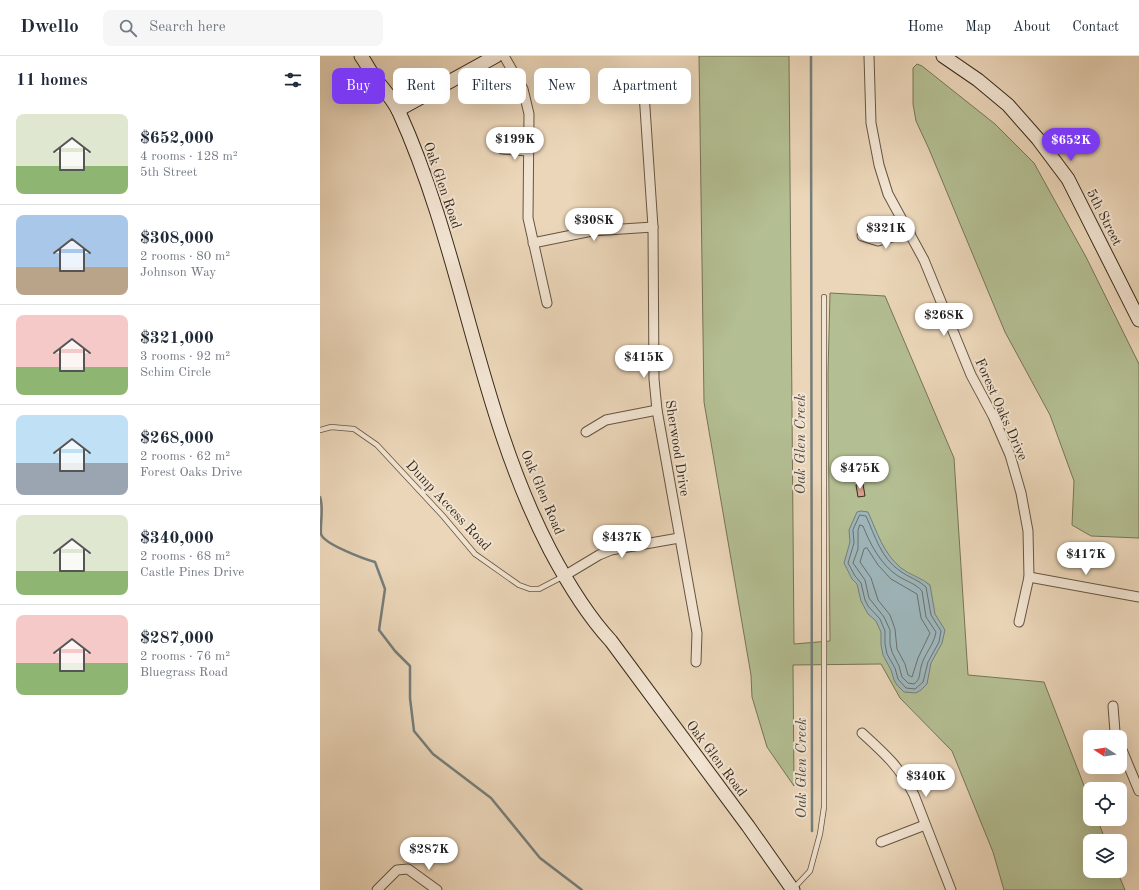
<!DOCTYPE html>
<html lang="en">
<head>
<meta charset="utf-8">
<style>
	:root { --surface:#fff; --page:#f6f6f7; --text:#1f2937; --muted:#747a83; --line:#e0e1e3; --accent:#7c3aed }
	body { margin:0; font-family:"Old Standard TT",serif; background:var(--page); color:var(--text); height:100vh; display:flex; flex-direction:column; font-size:15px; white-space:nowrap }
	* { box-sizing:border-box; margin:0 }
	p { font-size:13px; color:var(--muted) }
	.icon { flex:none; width:22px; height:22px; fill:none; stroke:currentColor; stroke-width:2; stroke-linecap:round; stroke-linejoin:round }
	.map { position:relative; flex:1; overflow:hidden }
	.drawer { display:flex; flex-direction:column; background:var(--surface); width:320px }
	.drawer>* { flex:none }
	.top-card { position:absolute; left:12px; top:12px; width:380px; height:36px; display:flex; gap:8px }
	.needle { width:26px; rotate:282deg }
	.fabs { position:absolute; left:763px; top:674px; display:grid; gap:8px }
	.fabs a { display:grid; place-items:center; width:44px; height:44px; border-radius:8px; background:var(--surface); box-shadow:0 4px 16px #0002; font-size:20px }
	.price { position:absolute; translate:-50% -34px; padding:0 9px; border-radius:14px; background:#fff; color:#222; font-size:13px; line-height:26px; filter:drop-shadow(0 1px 2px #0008) }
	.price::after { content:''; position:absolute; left:50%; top:24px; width:12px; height:9px; margin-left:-6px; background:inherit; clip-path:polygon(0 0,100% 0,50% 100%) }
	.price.active { background:var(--accent); color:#fff }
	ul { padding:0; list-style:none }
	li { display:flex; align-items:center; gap:12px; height:100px; padding:0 16px }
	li+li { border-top:1px solid var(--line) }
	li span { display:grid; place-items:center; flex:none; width:112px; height:80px; border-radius:8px; color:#555 }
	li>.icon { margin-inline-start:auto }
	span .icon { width:48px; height:48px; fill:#fffc; stroke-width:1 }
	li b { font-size:17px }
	h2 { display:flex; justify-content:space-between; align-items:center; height:48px; padding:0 16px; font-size:17px }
	.tag { padding:0 14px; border-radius:8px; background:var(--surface); box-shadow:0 4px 16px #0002; font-size:14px; line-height:36px }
	.tag.active { background:var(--accent); color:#fff }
	header { display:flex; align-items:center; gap:24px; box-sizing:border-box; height:56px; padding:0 20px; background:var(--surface); border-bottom:1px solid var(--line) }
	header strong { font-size:19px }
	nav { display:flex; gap:22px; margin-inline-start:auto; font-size:14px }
	.search { width:280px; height:36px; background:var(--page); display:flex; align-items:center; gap:10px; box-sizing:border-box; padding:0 14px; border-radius:8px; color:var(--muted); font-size:15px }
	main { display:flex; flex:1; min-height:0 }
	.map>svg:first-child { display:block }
	.green { fill:#b3be92; stroke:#767456 }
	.water { fill:#9eb6bb; stroke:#757e7b }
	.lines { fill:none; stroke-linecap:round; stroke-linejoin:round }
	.shore { stroke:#6b706b; stroke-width:1 }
	.stream { stroke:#757e7b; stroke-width:2.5 }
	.building { fill:#d7a18f; stroke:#382a1b }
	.service-casing { stroke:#655542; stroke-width:6 }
	.minor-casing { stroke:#655542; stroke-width:11 }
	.secondary-casing { stroke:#382a1b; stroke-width:15 }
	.service { stroke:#f2e4d2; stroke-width:4.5 }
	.minor { stroke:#f2e4d2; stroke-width:9 }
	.secondary { stroke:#f2e4d2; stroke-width:13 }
	.labels { text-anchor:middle; stroke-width:4; stroke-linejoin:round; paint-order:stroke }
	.street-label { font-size:14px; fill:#382a1b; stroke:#f2e4d2 }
	.water-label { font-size:15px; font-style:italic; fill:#524d43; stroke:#f2e4d2 }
</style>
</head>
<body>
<header>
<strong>Dwello</strong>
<div class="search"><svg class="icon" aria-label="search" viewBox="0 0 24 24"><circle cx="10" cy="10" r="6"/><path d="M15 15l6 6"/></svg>Search here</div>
<nav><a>Home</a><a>Map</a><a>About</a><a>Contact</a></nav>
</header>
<main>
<section class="drawer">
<h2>11 homes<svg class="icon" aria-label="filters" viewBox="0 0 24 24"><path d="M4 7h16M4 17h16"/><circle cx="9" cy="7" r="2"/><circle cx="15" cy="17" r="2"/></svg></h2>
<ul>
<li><span style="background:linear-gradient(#dfe7d0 65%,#8fb573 0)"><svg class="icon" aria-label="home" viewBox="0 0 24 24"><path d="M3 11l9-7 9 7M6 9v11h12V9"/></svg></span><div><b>$652,000</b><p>4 rooms · 128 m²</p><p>5th Street</p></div></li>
<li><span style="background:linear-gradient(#a9c7e8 65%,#b9a48a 0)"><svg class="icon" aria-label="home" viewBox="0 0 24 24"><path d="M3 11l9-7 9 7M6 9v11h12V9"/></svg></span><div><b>$308,000</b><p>2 rooms · 80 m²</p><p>Johnson Way</p></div></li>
<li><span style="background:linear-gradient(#f6c9c9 65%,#8fb573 0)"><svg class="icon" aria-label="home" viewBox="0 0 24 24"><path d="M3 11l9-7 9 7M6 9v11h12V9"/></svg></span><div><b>$321,000</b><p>3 rooms · 92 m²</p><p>Schim Circle</p></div></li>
<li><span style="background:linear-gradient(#bfe0f5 60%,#9aa5b1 0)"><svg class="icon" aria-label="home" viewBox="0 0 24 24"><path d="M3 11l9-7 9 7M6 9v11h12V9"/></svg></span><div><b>$268,000</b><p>2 rooms · 62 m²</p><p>Forest Oaks Drive</p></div></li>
<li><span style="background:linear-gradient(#dfe7d0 70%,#8fb573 0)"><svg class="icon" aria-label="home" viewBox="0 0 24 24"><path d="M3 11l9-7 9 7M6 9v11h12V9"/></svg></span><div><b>$340,000</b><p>2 rooms · 68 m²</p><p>Castle Pines Drive</p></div></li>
<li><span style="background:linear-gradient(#f6c9c9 60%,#8fb573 0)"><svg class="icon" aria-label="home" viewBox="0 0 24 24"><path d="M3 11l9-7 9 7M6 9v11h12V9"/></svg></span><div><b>$287,000</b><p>2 rooms · 76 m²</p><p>Bluegrass Road</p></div></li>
</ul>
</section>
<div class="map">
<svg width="819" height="834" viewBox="0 0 819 834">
	<rect width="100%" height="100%" fill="#ebd6b9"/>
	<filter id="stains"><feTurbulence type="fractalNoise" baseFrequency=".005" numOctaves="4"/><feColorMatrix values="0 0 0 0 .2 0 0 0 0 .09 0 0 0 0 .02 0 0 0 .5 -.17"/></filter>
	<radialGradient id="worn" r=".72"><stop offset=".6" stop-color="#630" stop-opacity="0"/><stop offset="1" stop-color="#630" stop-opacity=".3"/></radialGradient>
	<g class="green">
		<polygon points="379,0 469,0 474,588 510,585 508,318 510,237 565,240 634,402 648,619 724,626 770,745 770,763 777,763 786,785 770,785 770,815 797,815 805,834 684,834 673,796 632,695 580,642 561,608 473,609 474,730 447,691 432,641 431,619 384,346"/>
		<polygon points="597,8 602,10 675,68 714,107 766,201 819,308 819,482 771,480 752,469 754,425 730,359 685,276 609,93 596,65 593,48 593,12"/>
	</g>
	<path class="water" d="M 541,455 L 548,456 C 557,476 563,497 581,512 C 590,519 602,522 610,529 L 615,558 L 625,574 L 622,587 L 611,607 L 607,628 L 601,634 L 596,637 L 584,636 L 577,629 L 574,624 L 571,614 L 563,599 L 561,589 L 561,576 L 556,565 L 548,558 L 541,545 L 537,528 L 532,523 L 524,507 L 530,486 L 529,474 L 537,456 Z"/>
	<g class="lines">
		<g class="shore">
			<path d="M 540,459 L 546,460 C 555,480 561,502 580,515 C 588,521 599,524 606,531 L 611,559 L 621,575 L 619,586 L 608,606 L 603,626 L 595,633 L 586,632 L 578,623 L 575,612 L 567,598 L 565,588 L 565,575 L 560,563 L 548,550 L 545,544 L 541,527 L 535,520 L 528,507 L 534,487 L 533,474 Z"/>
			<path d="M 540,469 L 543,470 C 550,488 561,509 578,520 C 586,525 596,528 602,535 L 606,561 L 616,576 C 614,589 604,598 601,611 C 599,618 601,623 594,628 L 588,627 L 582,621 L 579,610 L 572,596 L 570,588 L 570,574 L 564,561 L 553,547 L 549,542 L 545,524 L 533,507 L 538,493 L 538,475 Z"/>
			<polygon points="547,492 558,509 571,523 597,538 601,562 610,577 598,602 592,621 588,619 585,608 577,593 575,573 570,559 558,544 551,522 540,506 544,493"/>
		</g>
		<g class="stream">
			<polyline points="491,0 492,775"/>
			<path d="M 0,441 C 4,452 0,466 1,478 C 4,488 44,503 55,506 L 65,533 L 59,574 L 75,595 L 90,610 L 90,642 L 94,675 L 113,698 L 171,742 L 220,802 L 262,834"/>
		</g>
	</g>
	<polygon class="building" points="543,428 545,440 538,441 536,429"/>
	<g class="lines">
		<defs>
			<g id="service">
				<polyline points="0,374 11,371 34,373 57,389 123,460 155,498 199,529 210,533 219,533 244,520"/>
				<polyline points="474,832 490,815 500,778 504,751 504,241"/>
			</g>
			<g id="minor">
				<polyline points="184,0 203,33 209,58 208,162 227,247"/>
				<polyline points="549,0 551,67 559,109 568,138 604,204 651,319 673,360 690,399 701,437 708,475 709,521 699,566"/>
				<polyline points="324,37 333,171 334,323 337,354 377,577 376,606"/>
				<polyline points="182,93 208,95"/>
				<polyline points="542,180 558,185 590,176"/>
				<polyline points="213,187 272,175 333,171"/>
				<polyline points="266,376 286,364 337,354"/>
				<polyline points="244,520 279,499 291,494 359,482"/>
				<polyline points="709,521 819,541"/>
				<polyline points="793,650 795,676 797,681"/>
				<path d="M 542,677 C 564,697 580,711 594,739 L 631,834"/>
				<polyline points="800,689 819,735"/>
				<polyline points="561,786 605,769"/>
				<polyline points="57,834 77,814 88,813 117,834"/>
			</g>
			<g id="secondary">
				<path d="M 41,0 C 46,7 50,15 55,22 C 63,33 73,43 79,56 C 143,197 158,356 230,494 C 247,526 266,558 291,585 L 428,770 L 473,834"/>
				<polyline points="623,0 658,24 688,49 718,83 748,123 819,264"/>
				<polyline points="78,54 176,0"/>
			</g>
		</defs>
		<use href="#service" class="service-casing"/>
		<use href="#minor" class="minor-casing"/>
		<use href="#secondary" class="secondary-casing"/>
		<use href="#service" class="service"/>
		<use href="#minor" class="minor"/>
		<use href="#secondary" class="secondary"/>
	</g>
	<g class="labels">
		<g class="street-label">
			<text transform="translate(123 129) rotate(71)" y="5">Oak Glen Road</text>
			<text transform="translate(785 161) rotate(63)" y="5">5th Street</text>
			<text transform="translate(682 353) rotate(66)" y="5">Forest Oaks Drive</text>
			<text transform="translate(358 392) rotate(81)" y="5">Sherwood Drive</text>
			<text transform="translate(223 436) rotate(67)" y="5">Oak Glen Road</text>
			<text transform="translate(129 449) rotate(47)" y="5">Dump Access Road</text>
			<text transform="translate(397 702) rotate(53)" y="5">Oak Glen Road</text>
		</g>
		<g class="water-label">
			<text transform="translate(480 388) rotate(-90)" y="5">Oak Glen Creek</text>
			<text transform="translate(481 712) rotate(-90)" y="5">Oak Glen Creek</text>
		</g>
	</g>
	<rect width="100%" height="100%" filter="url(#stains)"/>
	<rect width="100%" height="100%" fill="url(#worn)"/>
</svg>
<div class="fabs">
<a><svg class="needle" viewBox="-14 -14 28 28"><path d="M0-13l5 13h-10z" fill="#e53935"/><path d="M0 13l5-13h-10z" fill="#747a83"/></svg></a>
<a><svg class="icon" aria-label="locate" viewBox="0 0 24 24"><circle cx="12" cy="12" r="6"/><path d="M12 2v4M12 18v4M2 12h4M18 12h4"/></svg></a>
<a><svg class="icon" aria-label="layers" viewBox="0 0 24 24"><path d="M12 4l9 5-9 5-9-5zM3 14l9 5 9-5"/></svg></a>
</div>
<b class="price" style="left:195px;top:105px">$199K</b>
<b class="price active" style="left:751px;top:106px">$652K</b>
<b class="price" style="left:274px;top:186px">$308K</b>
<b class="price" style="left:566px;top:194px">$321K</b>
<b class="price" style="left:624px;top:281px">$268K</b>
<b class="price" style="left:324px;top:323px">$415K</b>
<b class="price" style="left:540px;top:434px">$475K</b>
<b class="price" style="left:302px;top:503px">$437K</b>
<b class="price" style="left:766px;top:520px">$417K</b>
<b class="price" style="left:606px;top:742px">$340K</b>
<b class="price" style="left:109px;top:815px">$287K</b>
<div class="top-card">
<a class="tag active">Buy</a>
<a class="tag">Rent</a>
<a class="tag">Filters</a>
<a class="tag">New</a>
<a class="tag">Apartment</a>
</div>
</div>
</main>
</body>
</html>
